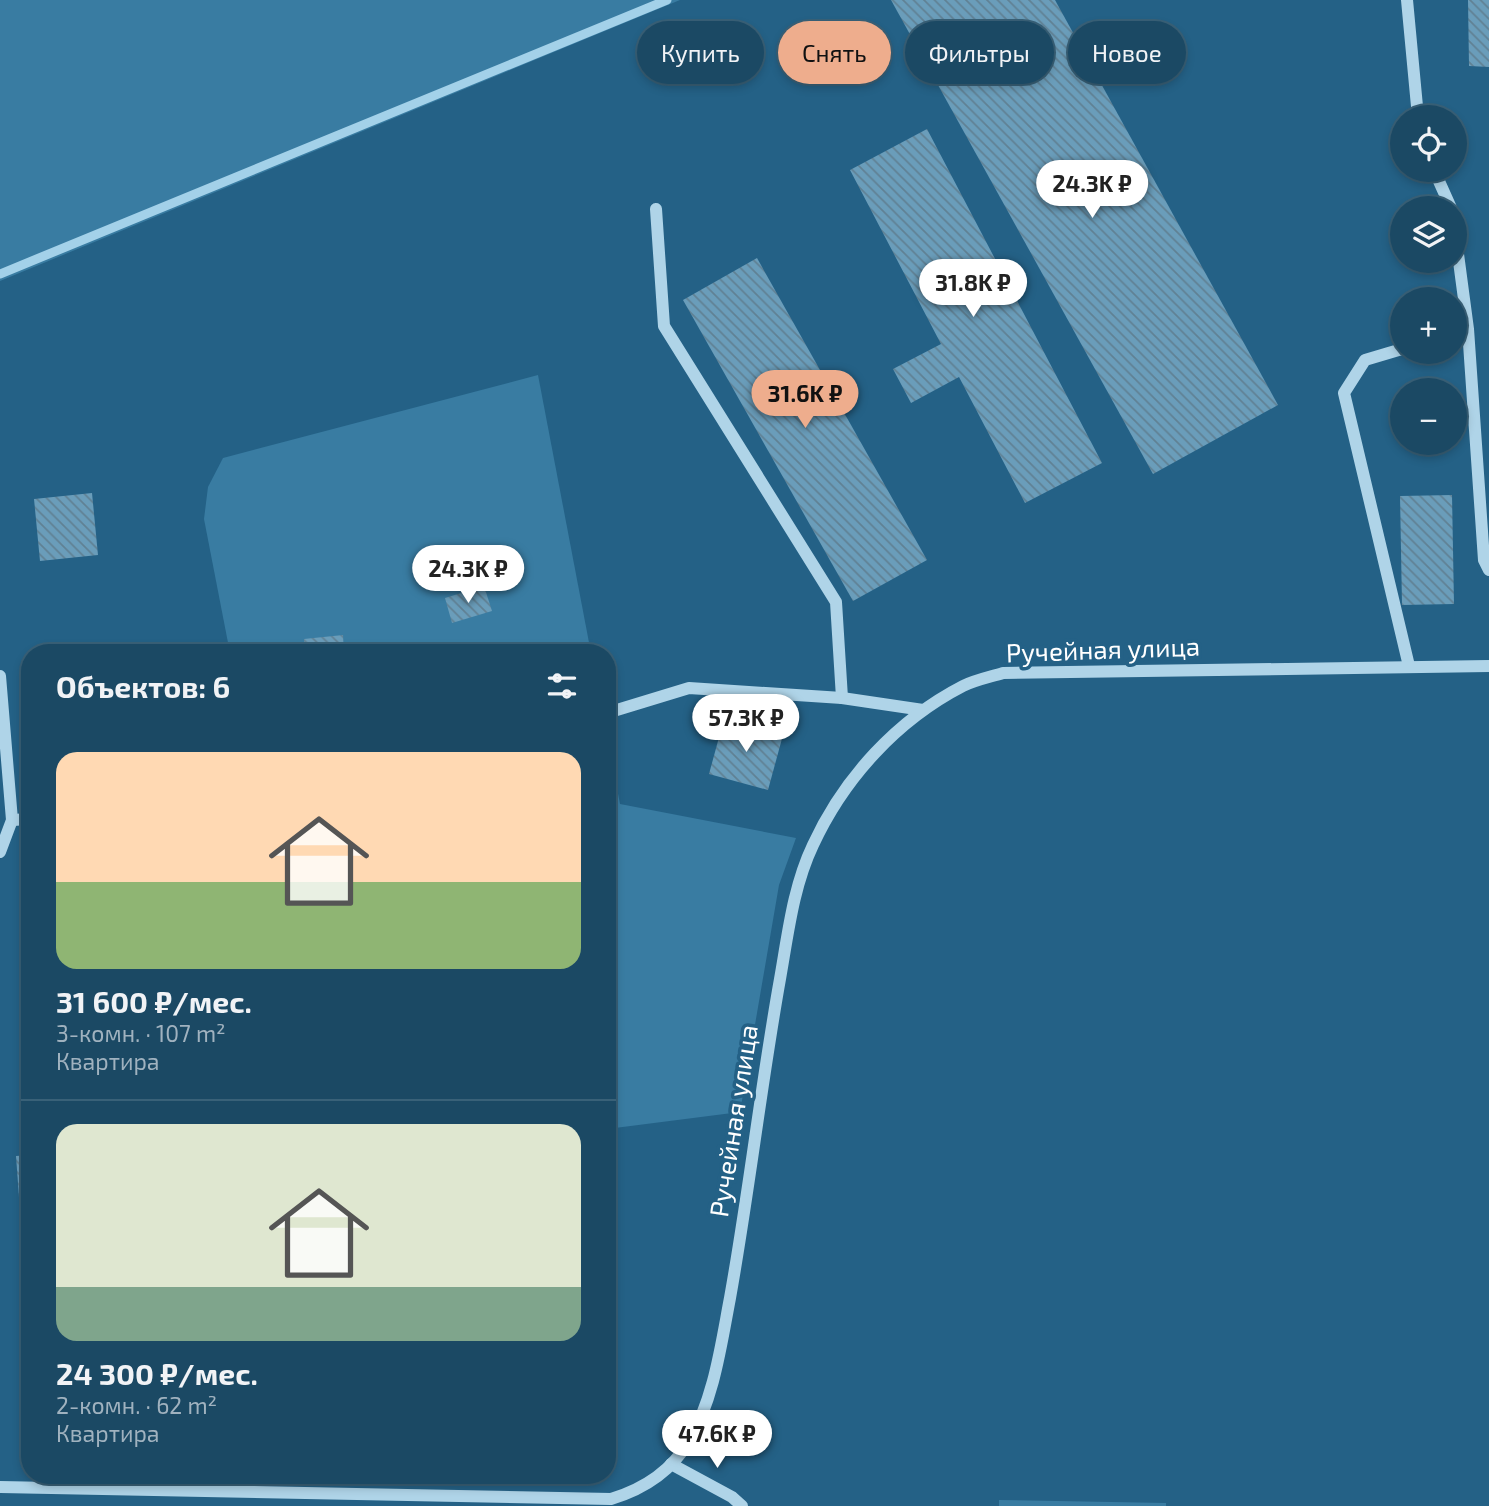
<!DOCTYPE html>
<html lang="ru">
<head>
<meta charset="utf-8">
<style>
	:root { --surface:#1b4964; --page:#24506a; --text:#f1f3f6; --muted:#a0b2bf; --line:#396178; --accent:#eead8d }
	body { margin:0; font-family:"Exo 2",sans-serif; background:var(--page); color:var(--text); height:100vh; display:flex; flex-direction:column; font-size:26px; white-space:nowrap }
	* { box-sizing:border-box; margin:0 }
	p { font-size:23px; color:var(--muted) }
	.icon { flex:none; width:38px; height:38px; fill:none; stroke:currentColor; stroke-width:2; stroke-linecap:round; stroke-linejoin:round }
	.map { position:relative; flex:1; overflow:hidden }
	.details { position:absolute; left:21px; top:644px; width:595px; height:840px; display:flex; flex-direction:column; background:var(--surface); border-radius:28px; box-shadow:0 4px 10px #0003,0 0 0 2px var(--line) }
	.details>* { flex:none }
	.top-card { position:absolute; left:637px; top:21px; width:665px; height:63px; display:flex; gap:14px }
	.fabs { position:absolute; left:1390px; top:105px; display:grid; gap:14px }
	.fabs a { display:grid; place-items:center; width:77px; height:77px; border-radius:50%; background:var(--surface); box-shadow:0 4px 10px #0003,0 0 0 2px var(--line); font-size:35px }
	.price { position:absolute; translate:-50% -60px; padding:0 16px; border-radius:24px; background:#fff; color:#222; font-size:23px; line-height:46px; filter:drop-shadow(0 2px 4px #0008) }
	.price::after { content:''; position:absolute; left:50%; top:42px; width:21px; height:16px; margin-left:-10px; background:inherit; clip-path:polygon(0 0,100% 0,50% 100%) }
	.price.on { background:var(--accent); color:#111 }
	ul { padding:0; list-style:none }
	li { display:grid; align-content:center; gap:14px; height:371px; padding:0 35px }
	li+li { border-top:2px solid var(--line) }
	li span { display:grid; place-items:center; height:217px; border-radius:21px; color:#555 }
	li>.icon { margin-inline-start:auto }
	span .icon { width:126px; height:126px; fill:#fffc; stroke-width:1 }
	li b { font-size:30px }
	h2 { display:flex; justify-content:space-between; align-items:center; height:84px; padding:0 35px; font-size:30px }
	.pill { padding:0 24px; border-radius:32px; background:var(--surface); box-shadow:0 4px 10px #0003,0 0 0 2px var(--line); font-size:24px; line-height:63px }
	.pill.on { background:var(--accent); color:#111 }
	.map>svg:first-child { display:block }
	.green { fill:#397ca2 }
	.lines { fill:none; stroke-linecap:round; stroke-linejoin:round }
	.stream { stroke:#a3d1e9; stroke-width:9 }
	.building { fill:url(#building-back-hatch) }
	.minor { stroke:#afd4e8; stroke-width:12 }
	.labels { text-anchor:middle; stroke-width:7; stroke-linejoin:round; paint-order:stroke }
	.street-label { font-size:26px; fill:#fff; stroke:#246186 }
</style>
</head>
<body>
<div class="map">
<svg width="1489" height="1506" viewBox="0 0 1489 1506">
	<defs>
		<pattern id="building-back-hatch" width="6" height="6" patternUnits="userSpaceOnUse" patternTransform="scale(1.75)"><rect width="6" height="6" fill="#6a9dba"/><path d="M-1 5l2 2M0 0l6 6M5-1l2 2" fill="none" stroke="#608194"/></pattern>
	</defs>
	<rect width="100%" height="100%" fill="#246186"/>
	<g class="green">
		<polygon points="0,0 680,0 0,281"/>
		<polygon points="538,375 591,653 230,653 204,519 208,487 223,458"/>
		<polygon points="607,736 620,804 796,838 779,885 740,1112 607,1129"/>
		<polygon points="999,1500 1166,1503 1166,1506 999,1506"/>
	</g>
	<g class="lines">
		<polyline class="stream" points="0,274 667,0"/>
	</g>
	<g class="building">
		<polygon points="891,0 1055,0 1278,405 1153,474"/>
		<polygon points="1468,0 1489,0 1489,67 1469,66"/>
		<polygon points="927,129 1102,463 1025,503 959,377 911,403 893,369 941,344 850,170"/>
		<polygon points="757,258 927,560 853,601 683,300"/>
		<polygon points="92,493 98,555 40,561 34,499"/>
		<polygon points="1452,495 1454,604 1402,605 1400,496"/>
		<polygon points="484,586 492,611 452,623 445,598"/>
		<polygon points="343,635 344,653 305,653 304,639"/>
		<polygon points="115,645 116,653 51,653 51,651"/>
		<polygon points="724,719 783,735 768,790 709,774"/>
		<polygon points="30,1155 30,1306 27,1306 16,1156"/>
	</g>
	<g class="lines">
		<g class="minor">
			<polyline points="1407,0 1418,117"/>
			<polyline points="1434,170 1451,208"/>
			<polyline points="656,209 664,326 836,602 842,698"/>
			<polyline points="1454,224 1468,329 1484,560 1489,570"/>
			<polyline points="1402,349 1365,360 1344,393 1409,666"/>
			<polyline points="0,676 12,820 0,852"/>
			<polyline points="607,713 689,688 842,698 923,710"/>
			<polyline points="12,820 30,819"/>
			<polyline points="671,1464 732,1497 742,1506"/>
			<path d="M 0,1487 L 611,1499 C 644,1489 671,1472 689,1441 C 714,1399 721,1345 730,1298 C 749,1192 761,1085 780,979 C 788,934 793,887 813,845 C 844,778 897,720 963,686 C 975,680 990,677 1003,673 L 1489,666"/>
		</g>
	</g>
	<g class="labels">
		<g class="street-label">
			<text transform="translate(1103 650) rotate(-2)" y="9">Ручейная улица</text>
			<text transform="translate(734 1121) rotate(-81)" y="9">Ручейная улица</text>
		</g>
	</g>
</svg>
<div class="fabs">
<a><svg class="icon" aria-label="locate" viewBox="0 0 24 24"><circle cx="12" cy="12" r="6"/><path d="M12 2v4M12 18v4M2 12h4M18 12h4"/></svg></a>
<a><svg class="icon" aria-label="layers" viewBox="0 0 24 24"><path d="M12 4l9 5-9 5-9-5zM3 14l9 5 9-5"/></svg></a>
<a>+</a>
<a>−</a>
</div>
<b class="price" style="left:1092px;top:220px">24.3K ₽</b>
<b class="price" style="left:973px;top:319px">31.8K ₽</b>
<b class="price on" style="left:805px;top:430px">31.6K ₽</b>
<b class="price" style="left:468px;top:605px">24.3K ₽</b>
<b class="price" style="left:746px;top:754px">57.3K ₽</b>
<b class="price" style="left:717px;top:1470px">47.6K ₽</b>
<div class="top-card">
<a class="pill">Купить</a>
<a class="pill on">Снять</a>
<a class="pill">Фильтры</a>
<a class="pill">Новое</a>
</div>
<section class="details">
<h2>Объектов: 6<svg class="icon" aria-label="filters" viewBox="0 0 24 24"><path d="M4 7h16M4 17h16"/><circle cx="9" cy="7" r="2"/><circle cx="15" cy="17" r="2"/></svg></h2>
<ul>
<li><span style="background:linear-gradient(#ffd9b3 60%,#8fb573 0)"><svg class="icon" aria-label="home" viewBox="0 0 24 24"><path d="M3 11l9-7 9 7M6 9v11h12V9"/></svg></span><div><b>31 600 ₽/мес.</b><p>3-комн. · 107 m²</p><p>Квартира</p></div></li>
<li><span style="background:linear-gradient(#dfe7d0 75%,#7fa58c 0)"><svg class="icon" aria-label="home" viewBox="0 0 24 24"><path d="M3 11l9-7 9 7M6 9v11h12V9"/></svg></span><div><b>24 300 ₽/мес.</b><p>2-комн. · 62 m²</p><p>Квартира</p></div></li>
</ul>
</section>
</div>
</body>
</html>
